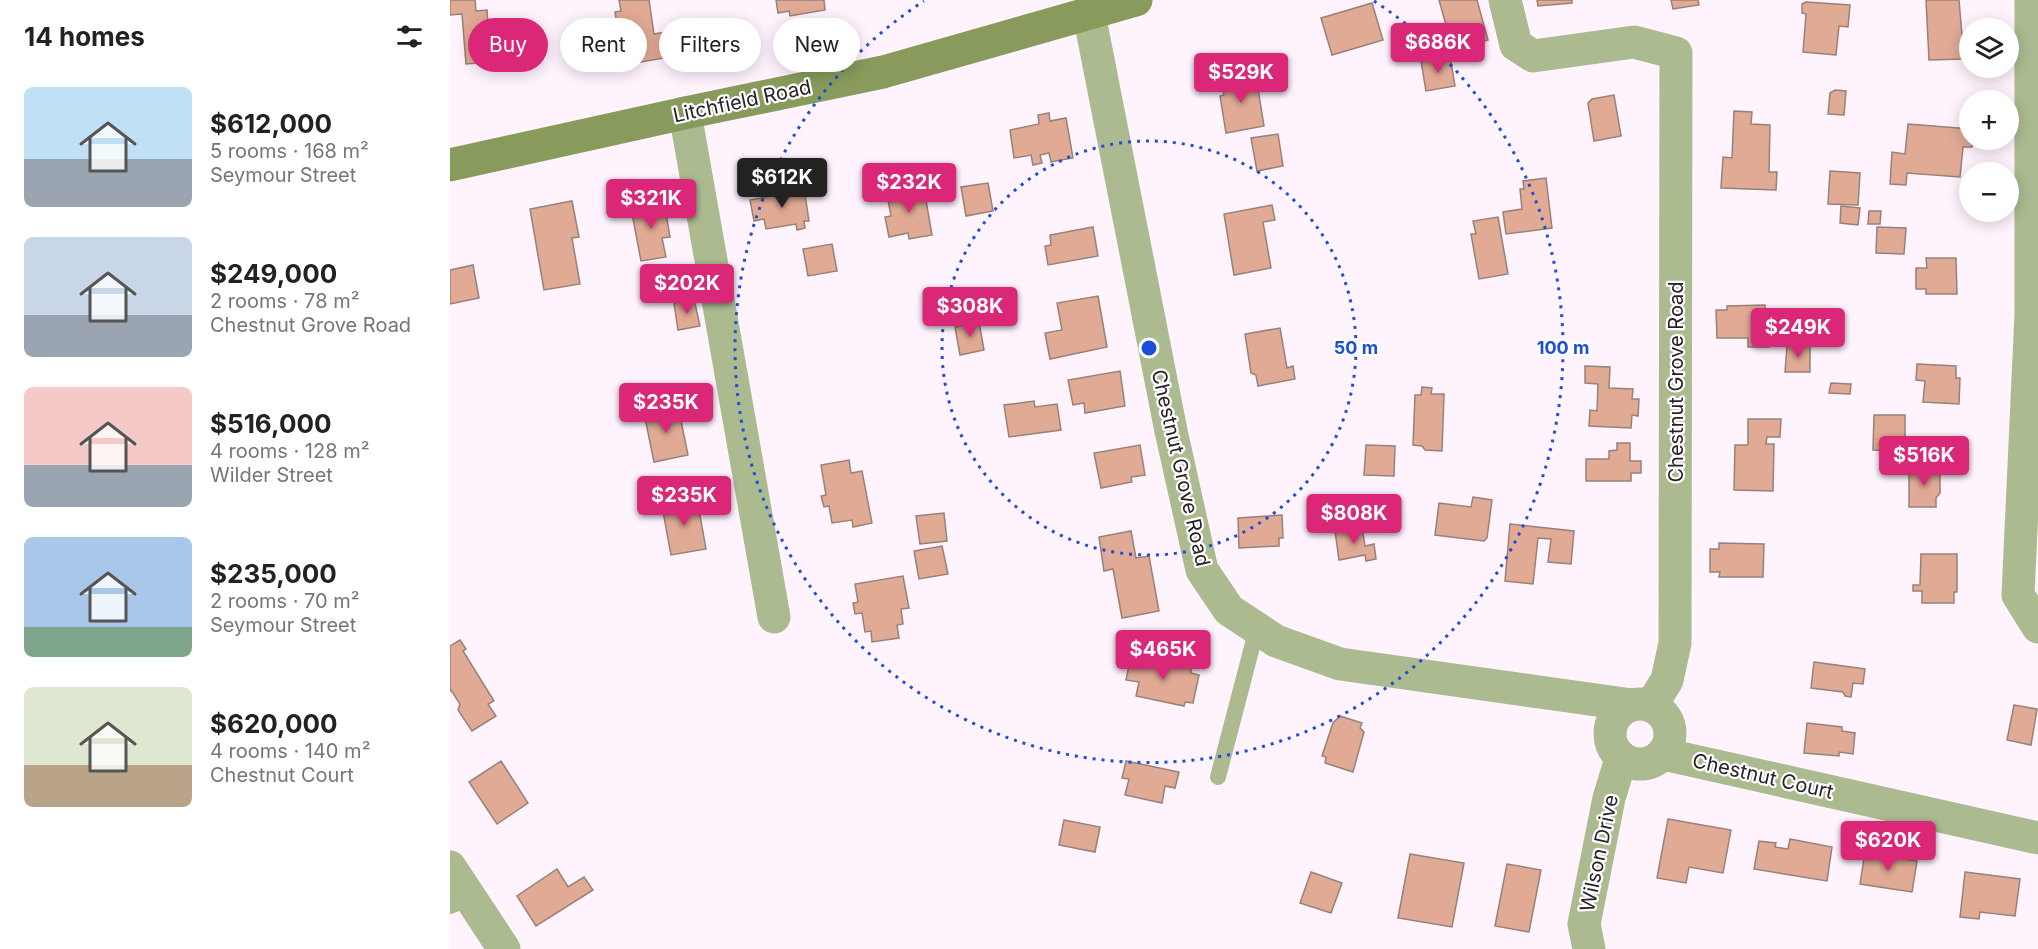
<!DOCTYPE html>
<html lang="en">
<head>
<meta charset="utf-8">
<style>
	:root { --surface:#fff; --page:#f6f6f6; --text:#222; --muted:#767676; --accent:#db2777 }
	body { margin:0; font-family:Inter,sans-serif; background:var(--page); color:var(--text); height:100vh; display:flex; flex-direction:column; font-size:22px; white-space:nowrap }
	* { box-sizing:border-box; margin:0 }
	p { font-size:20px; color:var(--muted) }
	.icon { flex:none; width:33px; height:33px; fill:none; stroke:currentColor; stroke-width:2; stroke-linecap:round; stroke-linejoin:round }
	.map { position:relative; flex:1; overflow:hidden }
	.sheet { display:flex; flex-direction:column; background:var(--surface); width:450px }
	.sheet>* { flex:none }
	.banner { position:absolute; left:18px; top:18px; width:570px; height:54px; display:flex; gap:12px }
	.buttons { position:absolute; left:1509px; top:18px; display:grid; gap:12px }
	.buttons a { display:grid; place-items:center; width:60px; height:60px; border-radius:50%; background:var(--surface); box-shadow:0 3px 15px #0003; font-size:30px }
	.price { position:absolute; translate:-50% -51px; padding:0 14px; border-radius:6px; background:var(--accent); color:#fff; font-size:20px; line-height:39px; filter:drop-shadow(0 2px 3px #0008) }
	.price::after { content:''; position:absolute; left:50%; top:36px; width:18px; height:14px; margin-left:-9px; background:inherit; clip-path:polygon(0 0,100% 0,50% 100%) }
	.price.current { background:#222; color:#fff }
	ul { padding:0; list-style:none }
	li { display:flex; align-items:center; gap:18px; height:150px; padding:0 24px }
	li span { display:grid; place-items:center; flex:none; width:168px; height:120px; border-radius:9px; color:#555 }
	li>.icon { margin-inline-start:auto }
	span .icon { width:72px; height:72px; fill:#fffc; stroke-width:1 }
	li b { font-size:26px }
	h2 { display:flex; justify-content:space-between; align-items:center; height:72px; padding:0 24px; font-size:26px }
	.tag { padding:0 21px; border-radius:27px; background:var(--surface); box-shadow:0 3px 15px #0003; font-size:21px; line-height:54px }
	.tag.current { background:var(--accent); color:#fff }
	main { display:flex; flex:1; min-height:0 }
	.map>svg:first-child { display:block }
	.building { fill:#e1aa95; stroke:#988178; stroke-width:1.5 }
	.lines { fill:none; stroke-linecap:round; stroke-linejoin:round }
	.service { stroke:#acba90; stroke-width:16 }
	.minor { stroke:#acba90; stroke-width:33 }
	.tertiary { stroke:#acba90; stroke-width:33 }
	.secondary { stroke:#889b5c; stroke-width:33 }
	.ring { fill:none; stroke:#1d4ed8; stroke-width:3; stroke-dasharray:3 6 }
	.labels { text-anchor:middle; stroke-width:4.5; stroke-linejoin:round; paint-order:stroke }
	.street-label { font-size:20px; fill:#282127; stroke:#fff }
	.centre { fill:#1d4ed8; stroke:#fff; stroke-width:3 }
	.ring-label { font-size:18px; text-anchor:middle; font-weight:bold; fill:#1d4ed8; stroke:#fff; stroke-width:4.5; stroke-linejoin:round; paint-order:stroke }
</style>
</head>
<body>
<main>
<section class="sheet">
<h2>14 homes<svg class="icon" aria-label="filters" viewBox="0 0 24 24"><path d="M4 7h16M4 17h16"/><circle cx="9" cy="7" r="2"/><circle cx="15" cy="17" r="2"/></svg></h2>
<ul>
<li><span style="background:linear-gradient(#bfe0f5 60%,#9aa5b1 0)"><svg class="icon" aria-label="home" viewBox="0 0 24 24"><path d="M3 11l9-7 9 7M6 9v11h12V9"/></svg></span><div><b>$612,000</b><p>5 rooms · 168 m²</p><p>Seymour Street</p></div></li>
<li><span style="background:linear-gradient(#c9d6e8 65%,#9aa5b1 0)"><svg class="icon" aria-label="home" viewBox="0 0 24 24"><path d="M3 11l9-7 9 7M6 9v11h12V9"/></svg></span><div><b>$249,000</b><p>2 rooms · 78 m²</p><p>Chestnut Grove Road</p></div></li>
<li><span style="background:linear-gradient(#f6c9c9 65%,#9aa5b1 0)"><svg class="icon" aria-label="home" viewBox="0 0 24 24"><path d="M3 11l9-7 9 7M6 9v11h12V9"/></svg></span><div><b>$516,000</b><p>4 rooms · 128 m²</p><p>Wilder Street</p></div></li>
<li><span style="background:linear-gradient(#a9c7e8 75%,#7fa58c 0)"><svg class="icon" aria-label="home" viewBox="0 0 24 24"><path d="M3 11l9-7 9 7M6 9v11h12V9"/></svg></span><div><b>$235,000</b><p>2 rooms · 70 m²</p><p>Seymour Street</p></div></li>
<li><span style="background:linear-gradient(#dfe7d0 65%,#b9a48a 0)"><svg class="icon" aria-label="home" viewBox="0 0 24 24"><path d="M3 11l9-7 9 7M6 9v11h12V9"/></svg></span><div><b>$620,000</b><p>4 rooms · 140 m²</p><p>Chestnut Court</p></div></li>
</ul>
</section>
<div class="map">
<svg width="1588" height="949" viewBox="0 0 1588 949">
	<rect width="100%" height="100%" fill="#fff3fe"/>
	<g class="building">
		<polygon points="0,0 25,0 26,11 37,10 38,23 67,21 70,60 16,64 12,14 0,15"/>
		<polygon points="169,0 199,0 204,34 215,32 220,57 174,65 165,12 171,11"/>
		<polygon points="326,0 374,0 375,10 340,16 339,11 328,13"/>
		<polygon points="989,0 1027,0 1038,40 1003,50"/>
		<polygon points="1087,0 1122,0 1122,3 1088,6"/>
		<polygon points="1221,0 1248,0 1249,5 1223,9"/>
		<polygon points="1476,0 1509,0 1514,59 1479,60"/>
		<polygon points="1356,2 1400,5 1398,27 1389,26 1386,55 1353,52 1356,14 1352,13 1352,4"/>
		<polygon points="922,3 933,40 882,55 871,18"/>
		<polygon points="1000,56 1005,86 976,91 971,61"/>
		<polygon points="801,73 803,90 808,89 814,126 776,133 770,96 774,95 771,79"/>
		<polygon points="1385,90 1396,91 1394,115 1378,114 1380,93"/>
		<polygon points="1164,95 1171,136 1144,141 1138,103 1142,99"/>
		<polygon points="1284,111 1302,112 1301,124 1320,125 1319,172 1327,172 1326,190 1271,188 1273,157 1282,158"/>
		<polygon points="599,113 600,121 616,118 623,158 601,162 599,153 590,155 592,163 583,165 581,155 564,158 560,130 589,124 588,115"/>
		<polygon points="1458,124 1520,129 1520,140 1523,140 1522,147 1513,147 1510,177 1457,173 1456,185 1440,184 1442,152 1455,154"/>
		<polygon points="828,134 833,166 807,171 801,138"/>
		<polygon points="1380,171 1410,173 1408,205 1378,204"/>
		<polygon points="1096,178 1102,228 1056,234 1053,212 1072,209 1070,189 1074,189 1073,181"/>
		<polygon points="459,183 460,192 474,189 482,235 459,239 458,233 439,237 435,217 441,216 437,195 452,192 451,185"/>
		<polygon points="538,183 543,211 516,216 511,187"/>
		<polygon points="338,186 339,191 354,188 359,221 354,221 355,228 347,230 346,224 316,229 314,219 304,221 300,200 327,195 326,189"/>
		<polygon points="122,201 129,237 122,238 130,284 94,290 80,209"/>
		<polygon points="214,202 220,237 212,238 216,257 191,261 181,208"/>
		<polygon points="822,205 825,220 813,222 821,268 784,275 774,214"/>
		<polygon points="1391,206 1410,208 1408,225 1390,223"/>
		<polygon points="1419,211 1431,211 1430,224 1418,224"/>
		<polygon points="1048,217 1058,274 1029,279 1021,234 1026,234 1023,221"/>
		<polygon points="643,227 648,256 598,265 595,246 601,245 600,235"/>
		<polygon points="1427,227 1456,228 1454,254 1426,253"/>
		<polygon points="382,244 387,271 358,276 353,249"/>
		<polygon points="1476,258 1506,258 1507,294 1476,294 1476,289 1466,289 1466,268 1477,268"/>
		<polygon points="23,265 29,298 0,304 0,270"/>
		<polygon points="648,296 657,347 600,359 595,333 612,330 607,303"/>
		<polygon points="244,299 250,326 228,330 224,303"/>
		<polygon points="1315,305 1316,335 1319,335 1319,347 1298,347 1298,338 1267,338 1266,310 1277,310 1277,306"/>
		<polygon points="529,322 534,350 510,355 505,327"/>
		<polygon points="830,328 837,368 843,366 845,379 808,386 806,375 801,373 795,334"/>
		<polygon points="1337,346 1360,346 1360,372 1335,372"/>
		<polygon points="1467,364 1506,366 1506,378 1510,378 1509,404 1473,402 1475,381 1466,380"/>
		<polygon points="1135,366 1160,367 1159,388 1183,389 1182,399 1189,399 1188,416 1182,415 1181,428 1139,426 1140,410 1147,411 1148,384 1135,383"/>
		<polygon points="670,371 675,406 635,413 634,403 623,405 618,380"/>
		<polygon points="1381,383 1401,384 1400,394 1379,393"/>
		<polygon points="972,387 982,388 981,394 994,394 992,451 975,450 972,446 963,445 965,395 971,395"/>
		<polygon points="584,401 585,407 607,404 611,430 559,437 554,405"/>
		<polygon points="228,406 238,455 204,462 194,413"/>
		<polygon points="1424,415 1455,415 1455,451 1423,450"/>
		<polygon points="1298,419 1331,419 1330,437 1317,437 1316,444 1324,444 1323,491 1284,490 1285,445 1298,445"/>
		<polygon points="1167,443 1180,443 1180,461 1191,461 1191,473 1181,473 1181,481 1136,481 1136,459 1159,459 1159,451 1167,450"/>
		<polygon points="690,445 695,475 681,477 682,482 651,488 644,453"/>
		<polygon points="916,445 945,446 944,476 914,475"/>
		<polygon points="399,460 401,473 412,471 422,523 403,527 402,520 382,523 379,506 374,507 371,496 376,495 371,465"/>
		<polygon points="1459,468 1490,468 1490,493 1486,498 1486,507 1459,507"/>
		<polygon points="1023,497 1042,500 1037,538 1034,541 985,535 989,503 1021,507"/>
		<polygon points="247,499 256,549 221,555 212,506"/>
		<polygon points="494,513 497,541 470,544 466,516"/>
		<polygon points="832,515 833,538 829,538 829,546 789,548 788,518"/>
		<polygon points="1060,524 1124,531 1121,564 1098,562 1101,539 1088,538 1083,584 1055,581"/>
		<polygon points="912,527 915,546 924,544 926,559 916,561 915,555 889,560 885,531"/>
		<polygon points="681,531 686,558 699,556 709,611 672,618 663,569 654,571 649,537"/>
		<polygon points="1269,543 1314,544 1313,577 1269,577 1270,572 1260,572 1260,549 1269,549"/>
		<polygon points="492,546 498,574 469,579 464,551"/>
		<polygon points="1471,554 1507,554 1507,592 1504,592 1504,603 1472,603 1472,591 1463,591 1463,585 1470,585"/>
		<polygon points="453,576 459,608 451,609 453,624 447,625 449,638 422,642 421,631 415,632 412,613 405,614 403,603 408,602 405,584"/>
		<polygon points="10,640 16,649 13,651 44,701 38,704 46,716 22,731 8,710 10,704 1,690 0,691 0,646"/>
		<polygon points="681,656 741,669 741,673 749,675 743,703 735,702 734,706 686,696 689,682 676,680"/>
		<polygon points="1364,662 1415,669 1413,684 1403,683 1401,697 1395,696 1393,692 1361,688"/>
		<polygon points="1564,705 1587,709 1581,745 1557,740"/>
		<polygon points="890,716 912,723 910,728 914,732 903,772 875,763 876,757 872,756 883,723"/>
		<polygon points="1357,723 1392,727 1392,731 1405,733 1403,754 1389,752 1389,756 1354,753"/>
		<polygon points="51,761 78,803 47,824 19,782"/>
		<polygon points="676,761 729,772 725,788 715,786 712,803 675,795 679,779 672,778"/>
		<polygon points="1218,819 1281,830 1273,873 1239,867 1236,883 1207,878"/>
		<polygon points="614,820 650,827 645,852 609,845"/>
		<polygon points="1340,839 1382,847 1377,881 1304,869 1309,841 1326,843 1325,847 1338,849"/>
		<polygon points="1429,851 1437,852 1436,856 1467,861 1462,892 1410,884 1415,852 1429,855"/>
		<polygon points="960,854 1014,863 1002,927 948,918"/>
		<polygon points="1057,864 1091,870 1079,932 1045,926"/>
		<polygon points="107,869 118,887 134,877 143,890 86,926 67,896"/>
		<polygon points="861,872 892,883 881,913 850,903"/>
		<polygon points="1515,872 1570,879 1565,916 1530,912 1529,919 1510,917"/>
	</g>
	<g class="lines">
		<g class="service">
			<polyline points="768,777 807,628"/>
			<polyline points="0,906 20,898"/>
		</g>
		<g class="minor">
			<polyline points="1055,0 1066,45 1083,56 1184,42 1226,53 1225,643 1217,680 1201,706"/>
			<polyline points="1581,0 1581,314 1568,595 1588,627"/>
			<polyline points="639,14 721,431 752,570 779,610 826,641 890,664 1182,705"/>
			<polyline points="235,113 324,617"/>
			<circle cx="1190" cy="734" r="30"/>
			<polyline points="1213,754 1588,838"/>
			<polyline points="1139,949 1134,924 1159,798 1171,759"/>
		</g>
		<polyline class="tertiary" points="0,867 54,949"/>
		<polyline class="secondary" points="0,165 235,113 433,72 686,0"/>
	</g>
	<g class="ring">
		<circle cx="699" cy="348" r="207"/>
		<path d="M924 1A414 414 0 1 1 474 1"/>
	</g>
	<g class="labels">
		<g class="street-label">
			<text transform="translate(292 101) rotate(-12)" y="7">Litchfield Road</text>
			<text transform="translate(1226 382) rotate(-90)" y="7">Chestnut Grove Road</text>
			<text transform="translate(731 468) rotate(77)" y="7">Chestnut Grove Road</text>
			<text transform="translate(1313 776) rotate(13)" y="7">Chestnut Court</text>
			<text transform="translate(1149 853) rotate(-78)" y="7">Wilson Drive</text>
		</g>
	</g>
	<circle cx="699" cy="348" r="9" class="centre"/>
	<g class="ring-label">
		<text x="906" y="354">50 m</text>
		<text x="1113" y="354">100 m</text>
	</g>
</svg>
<div class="buttons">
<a><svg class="icon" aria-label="layers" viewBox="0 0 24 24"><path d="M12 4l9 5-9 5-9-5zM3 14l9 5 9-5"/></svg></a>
<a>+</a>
<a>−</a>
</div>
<b class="price" style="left:988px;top:74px">$686K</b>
<b class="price" style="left:791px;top:104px">$529K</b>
<b class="price current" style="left:332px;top:209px">$612K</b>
<b class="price" style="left:459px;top:214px">$232K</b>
<b class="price" style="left:201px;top:230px">$321K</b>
<b class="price" style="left:237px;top:315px">$202K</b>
<b class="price" style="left:520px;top:338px">$308K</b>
<b class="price" style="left:1348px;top:359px">$249K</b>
<b class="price" style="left:216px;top:434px">$235K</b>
<b class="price" style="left:1474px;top:487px">$516K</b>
<b class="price" style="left:234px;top:527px">$235K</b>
<b class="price" style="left:904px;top:545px">$808K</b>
<b class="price" style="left:713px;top:681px">$465K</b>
<b class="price" style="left:1438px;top:872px">$620K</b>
<div class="banner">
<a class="tag current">Buy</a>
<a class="tag">Rent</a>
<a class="tag">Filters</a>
<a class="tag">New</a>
</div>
</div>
</main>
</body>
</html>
